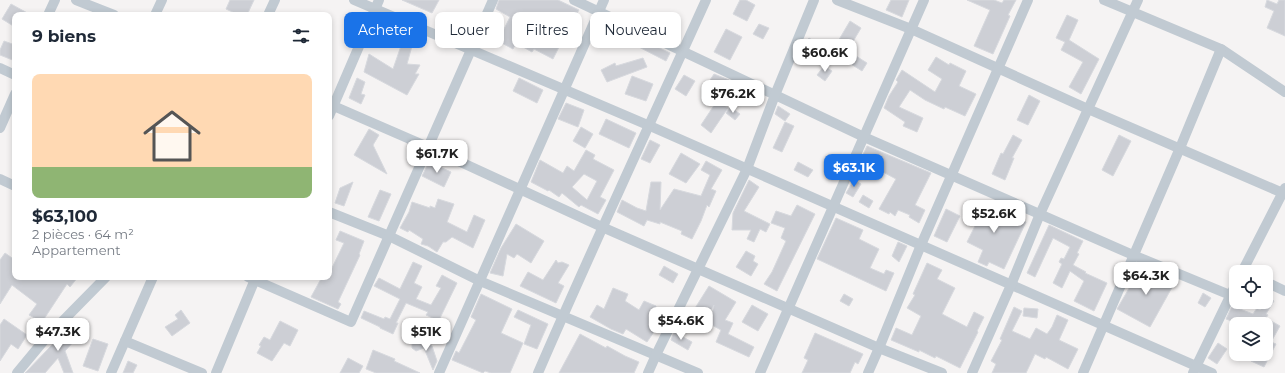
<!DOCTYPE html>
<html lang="fr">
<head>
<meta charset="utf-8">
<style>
	:root { --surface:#fff; --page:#f6f6f7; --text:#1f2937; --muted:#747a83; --accent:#1a73e8 }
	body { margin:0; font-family:Montserrat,sans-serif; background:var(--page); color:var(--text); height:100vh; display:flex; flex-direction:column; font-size:15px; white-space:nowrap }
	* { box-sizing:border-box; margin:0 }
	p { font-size:13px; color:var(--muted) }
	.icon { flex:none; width:22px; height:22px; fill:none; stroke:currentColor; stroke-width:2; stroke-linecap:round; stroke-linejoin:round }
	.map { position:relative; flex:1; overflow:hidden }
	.side { position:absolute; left:12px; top:12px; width:320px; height:268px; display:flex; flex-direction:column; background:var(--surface); border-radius:8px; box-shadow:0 2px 6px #0003 }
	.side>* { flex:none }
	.hud { position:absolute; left:344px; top:12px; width:380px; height:36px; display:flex; gap:8px }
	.buttons { position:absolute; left:1229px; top:265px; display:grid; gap:8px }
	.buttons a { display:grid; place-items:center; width:44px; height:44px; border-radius:8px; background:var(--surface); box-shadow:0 2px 6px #0003; font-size:20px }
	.price { position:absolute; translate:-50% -34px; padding:0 9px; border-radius:8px; background:#fff; color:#222; font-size:13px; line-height:26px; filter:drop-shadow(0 1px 2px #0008) }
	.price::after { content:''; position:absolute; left:50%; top:24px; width:12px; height:9px; margin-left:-6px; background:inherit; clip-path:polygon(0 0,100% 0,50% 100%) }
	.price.on { background:var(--accent); color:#fff }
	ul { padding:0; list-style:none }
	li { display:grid; align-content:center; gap:8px; height:212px; padding:0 20px }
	li span { display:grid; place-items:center; height:124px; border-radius:8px; color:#555 }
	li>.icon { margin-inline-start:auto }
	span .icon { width:72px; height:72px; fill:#fffc; stroke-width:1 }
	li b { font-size:17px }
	h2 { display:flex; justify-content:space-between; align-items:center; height:48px; padding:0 20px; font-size:17px }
	.chip { padding:0 14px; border-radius:8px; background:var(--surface); box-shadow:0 2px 6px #0003; font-size:14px; line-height:36px }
	.chip.on { background:var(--accent); color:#fff }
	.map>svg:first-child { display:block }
	.building { fill:#cdcfd5; stroke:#d7d9de; fill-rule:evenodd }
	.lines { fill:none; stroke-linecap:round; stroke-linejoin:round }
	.minor { stroke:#c1cad2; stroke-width:10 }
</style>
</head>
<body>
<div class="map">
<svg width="1285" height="373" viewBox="0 0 1285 373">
	<rect width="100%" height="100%" fill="#f5f3f3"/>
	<g class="building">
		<polygon points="230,0 254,0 247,15 239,15 226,9"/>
		<polygon points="402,0 439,0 432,13"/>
		<polygon points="499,0 558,0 579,10 560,43 561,43 553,59 534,49 532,52 516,43 513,49 498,41 510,17 496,9"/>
		<polygon points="740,0 746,0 755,5 747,21 733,14"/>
		<polygon points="891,0 909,0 902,17 886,10"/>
		<polygon points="967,0 994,0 1002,3 1004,0 1016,0 1008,15 1010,16 993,54 974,46 990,10"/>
		<polygon points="1267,0 1277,4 1279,0 1285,0 1285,36 1267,28 1274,11 1265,7"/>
		<polygon points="11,4 31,15 15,15 15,27 2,19"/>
		<polygon points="1067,15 1078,20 1069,40 1099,59 1081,94 1069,87 1083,62 1061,50 1065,42 1056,38"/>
		<polygon points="453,19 466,19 463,30 451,27"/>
		<polygon points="850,21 861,28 848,50 837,43"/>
		<polygon points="610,24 670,53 666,61 635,45 636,44 607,28"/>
		<polygon points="759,24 769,28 763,39 753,34"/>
		<polygon points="726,29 742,37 730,60 714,52"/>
		<polygon points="809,38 818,44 811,54 802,49"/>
		<polygon points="4,41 15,45 15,61 0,55 0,50"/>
		<polygon points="402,43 412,46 407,64 420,65 415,74 419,74 407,95 364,72 369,54 393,69"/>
		<polygon points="848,51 867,63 862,71 843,59"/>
		<polygon points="936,57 949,65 950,63 966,71 959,86 976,94 965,116 945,107 944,109 925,100 910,90 899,107 923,118 917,132 903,126 905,122 884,108 889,96 898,82 896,80 902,70 935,92 942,79 928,70"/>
		<polygon points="643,58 647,67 607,82 601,70 615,63 616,66"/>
		<polygon points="824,66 832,71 825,81 817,75"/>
		<polygon points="714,74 729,80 716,100 703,91"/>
		<polygon points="684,75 695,81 686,96 675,89"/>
		<polygon points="632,76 653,84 646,101 625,94"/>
		<polygon points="357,78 365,82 361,94 365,95 361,104 349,98"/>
		<polygon points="519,78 543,90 537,103 513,91"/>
		<polygon points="1029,95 1040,101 1028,125 1017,120"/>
		<polygon points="717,101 728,108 711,133 701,125"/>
		<polygon points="566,103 584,110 578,127 558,119"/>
		<polygon points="778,106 790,114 785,121 775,114"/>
		<polygon points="730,107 740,114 735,120 726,113"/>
		<polygon points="606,119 636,133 629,148 599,134"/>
		<polygon points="785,122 794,126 782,152 773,148"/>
		<polygon points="581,127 593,134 585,148 573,141"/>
		<polygon points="369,129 379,135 373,145 387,174 354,155"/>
		<polygon points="1013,135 1022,140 1012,158 1014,158 1005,180 992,174 1001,153 1003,154"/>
		<polygon points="1119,135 1131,141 1113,176 1102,170"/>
		<polygon points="650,140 660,145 650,163 641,159"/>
		<polygon points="867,146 931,173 915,205 925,210 919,223 909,217 910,215 898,210 895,216 890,212 889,214 879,209 896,179 883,172 884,171 869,164 867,167 859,163"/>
		<path d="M 586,150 L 595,155 L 593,159 L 614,170 L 600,197 L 606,200 L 598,214 L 581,205 L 579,207 L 562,193 L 559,197 L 549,190 L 548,191 L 531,182 L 540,160 L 563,173 L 567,166 L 574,171 ZM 584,174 L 597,181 L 587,200 L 572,187 Z"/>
		<polygon points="681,153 700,164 686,183 669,174"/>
		<polygon points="706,161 722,170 711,189 716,191 709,207 707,205 701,221 692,239 681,234 682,231 660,222 660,224 647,220 644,226 617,212 622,200 637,208 646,211 651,182 661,182 660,210 674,189 701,196 710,175 701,170"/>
		<polygon points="429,162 451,172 444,187 422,176"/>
		<polygon points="798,162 813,170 808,177 794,170"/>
		<polygon points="749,180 759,187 744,211 770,224 766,232 760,229 754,242 747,239 751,230 732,230 733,213"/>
		<polygon points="854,180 861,184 853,197 846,193"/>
		<polygon points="353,182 344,206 335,203 340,188"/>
		<polygon points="380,190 391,194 379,221 368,217"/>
		<polygon points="863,195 873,201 869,208 859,202"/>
		<polygon points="438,199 454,204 447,222 467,232 474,215 485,220 473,248 452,237 446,242 443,242 437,252 428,246 421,244 423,239 409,230 408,232 400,228 409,212 412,202 430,208 430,206 435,208"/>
		<polygon points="970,200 999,215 1001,210 1026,222 1004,269 989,262 987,266 978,262 983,250 967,242 977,222 963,215"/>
		<polygon points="797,205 815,214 777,291 764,284 772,272 786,241 781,238 785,228 771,223 776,211 791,216"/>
		<polygon points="946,209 960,216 947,242 934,236"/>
		<polygon points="836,218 863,230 859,239 879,249 870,268 884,274 886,270 894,273 886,291 817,259"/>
		<polygon points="516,224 544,241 531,263 517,254 514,258 507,254 503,276 490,273 501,248"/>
		<polygon points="1049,225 1083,241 1077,253 1079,254 1073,265 1086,272 1085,273 1107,283 1094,311 1074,301 1084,281 1070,271 1062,288 1053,283 1062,264 1059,262 1061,258 1064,259 1070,247 1053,238 1035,277 1027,273"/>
		<polygon points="340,231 364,241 359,254 360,255 338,302 341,304 338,309 311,297 322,277 329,277 329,274 344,243 336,240"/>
		<polygon points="898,242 907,246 899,262 892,256"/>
		<polygon points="746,251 755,256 753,261 758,264 751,276 736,267"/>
		<polygon points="5,253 15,260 15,277 78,277 70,287 67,284 42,322 29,315 37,304 12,285 0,304 0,260"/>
		<polygon points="556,260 558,263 562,262 569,265 558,283 564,286 556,303 520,286 528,272 543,280"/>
		<polygon points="413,262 422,266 414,283 422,287 416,299 431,305 441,288 436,286 442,275 457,283 440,318 447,324 448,329 444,330 441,330 437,336 433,338 430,331 437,320 426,315 428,312 406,303 396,323 398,323 393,334 380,328 380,327 361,318 364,311 384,319 385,317 390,319 400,299 374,286 379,278 400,289"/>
		<polygon points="927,263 942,270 937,279 955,288 942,314 967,327 974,312 984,317 977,331 978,332 960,368 936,356 935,358 919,350 919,352 891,340 896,328 912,335 921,316 907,308 915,295 913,294"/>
		<polygon points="664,266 678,274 673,283 659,275"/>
		<polygon points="1142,266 1156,271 1175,282 1150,327 1117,309"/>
		<polygon points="709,286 736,302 725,320 733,323 728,334 754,347 749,357 716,342 721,330 710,324 714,305 705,321 692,313"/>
		<polygon points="613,288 628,294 625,301 639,310 644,301 656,306 656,309 651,318 660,323 647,342 626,329 623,334 611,329 590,317 597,305 604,309"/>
		<polygon points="1203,293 1211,298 1205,307 1198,303"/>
		<polygon points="481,294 512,309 501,333 523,343 510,373 491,373 485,371 483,373 452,360 456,351 459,353 476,320 471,317"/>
		<polygon points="844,294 853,299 849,306 840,301"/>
		<polygon points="1268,297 1274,301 1266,314 1268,315 1266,318 1280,326 1271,342 1276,344 1264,367 1251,361 1254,354 1266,354 1266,324 1240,324 1226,319 1232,306 1253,314 1257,308 1260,310 1265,302 1266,302"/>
		<polygon points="752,305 768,314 758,331 742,322"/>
		<polygon points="1014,307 1022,311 1012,331 1030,339 1036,328 1047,334 1052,327 1057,315 1068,320 1059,340 1078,349 1068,369 1046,357 1045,359 1035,354 1026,373 992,373 996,364 991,361 1002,340 1000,339"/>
		<polygon points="1024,308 1038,309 1037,318 1023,316"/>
		<polygon points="181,310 190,323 172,336 165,327 178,319 175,315"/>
		<polygon points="518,310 548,324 537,349 524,344 531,325 514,317"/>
		<polygon points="4,319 27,335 18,349 11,344 0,361 0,325"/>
		<polygon points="280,321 298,330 290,346 284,343 272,361 257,353 261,346 259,345 264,337 270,340"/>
		<polygon points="74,322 84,330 65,351 73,373 64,373 58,358 45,373 25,373"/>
		<polygon points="674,332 692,342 688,350 671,340"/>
		<polygon points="815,333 863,354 858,364 855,362 850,373 802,373 808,360 804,358"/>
		<polygon points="580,334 606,348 607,346 625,356 639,362 634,373 559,373"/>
		<polygon points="93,339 108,344 98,371 83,366"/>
		<polygon points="414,342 416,342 432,346 437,361 433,370 424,348 416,351 412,348 412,344"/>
		<polygon points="1218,343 1227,349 1217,364 1208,358"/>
		<polygon points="373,350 395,359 394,361 420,373 376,373 366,369"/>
		<polygon points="348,358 363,366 359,373 340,373"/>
		<polygon points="128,361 137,365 133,373 123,373"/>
	</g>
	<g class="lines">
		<g class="minor">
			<polyline points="76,0 114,15"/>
			<polyline points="354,0 650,126 1212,373"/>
			<polyline points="574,0 864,137 1133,255 1230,295"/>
			<polyline points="837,0 911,29 1088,109 1285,194"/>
			<polyline points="1104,0 1221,49 1285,92"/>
			<polyline points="48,15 55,0"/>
			<polyline points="155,15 162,0"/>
			<polyline points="268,15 275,0"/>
			<polyline points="0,68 15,75"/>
			<polyline points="329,104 428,147 602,227 879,348 942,373"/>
			<polyline points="329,116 379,0"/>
			<polyline points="0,128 15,94"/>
			<polyline points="0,179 15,186"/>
			<polyline points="329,212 389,236 480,281 698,373"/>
			<polyline points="1242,272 1285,188"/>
			<polyline points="248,277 351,322 493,0"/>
			<polyline points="1266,282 1285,291"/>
			<polyline points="125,341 202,373"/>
			<polyline points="17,373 46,338 106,277"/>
			<polyline points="111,373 153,277"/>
			<polyline points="216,373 256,277"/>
			<polyline points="439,373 604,0"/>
			<path d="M 538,373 C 592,248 650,124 706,0"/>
			<polyline points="648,373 656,355 747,169 775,95 814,0"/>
			<polyline points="760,373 924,0"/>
			<polyline points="868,373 879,348 921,245 1028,0"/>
			<polyline points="972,373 1011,285 1040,214 1138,0"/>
			<polyline points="1083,373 1180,148 1221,49"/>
			<polyline points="1193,373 1236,284"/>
		</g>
	</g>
</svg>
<div class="buttons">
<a><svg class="icon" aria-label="locate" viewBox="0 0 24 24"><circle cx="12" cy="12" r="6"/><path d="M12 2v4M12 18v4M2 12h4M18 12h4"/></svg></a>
<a><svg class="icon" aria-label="layers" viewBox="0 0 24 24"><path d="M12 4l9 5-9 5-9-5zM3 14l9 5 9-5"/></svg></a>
</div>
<b class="price" style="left:825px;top:73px">$60.6K</b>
<b class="price" style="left:733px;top:114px">$76.2K</b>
<b class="price" style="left:437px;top:174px">$61.7K</b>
<b class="price on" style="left:854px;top:188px">$63.1K</b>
<b class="price" style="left:994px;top:234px">$52.6K</b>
<b class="price" style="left:1146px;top:296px">$64.3K</b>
<b class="price" style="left:681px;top:341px">$54.6K</b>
<b class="price" style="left:58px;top:352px">$47.3K</b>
<b class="price" style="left:426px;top:352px">$51K</b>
<div class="hud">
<a class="chip on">Acheter</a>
<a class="chip">Louer</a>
<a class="chip">Filtres</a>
<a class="chip">Nouveau</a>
</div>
<section class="side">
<h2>9 biens<svg class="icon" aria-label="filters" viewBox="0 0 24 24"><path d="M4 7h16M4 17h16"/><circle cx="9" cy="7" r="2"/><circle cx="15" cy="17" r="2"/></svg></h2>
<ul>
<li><span style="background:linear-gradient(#ffd9b3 75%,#8fb573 0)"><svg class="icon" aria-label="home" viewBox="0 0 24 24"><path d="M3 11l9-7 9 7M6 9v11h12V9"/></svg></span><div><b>$63,100</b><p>2 pièces · 64 m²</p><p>Appartement</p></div></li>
</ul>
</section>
</div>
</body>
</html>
